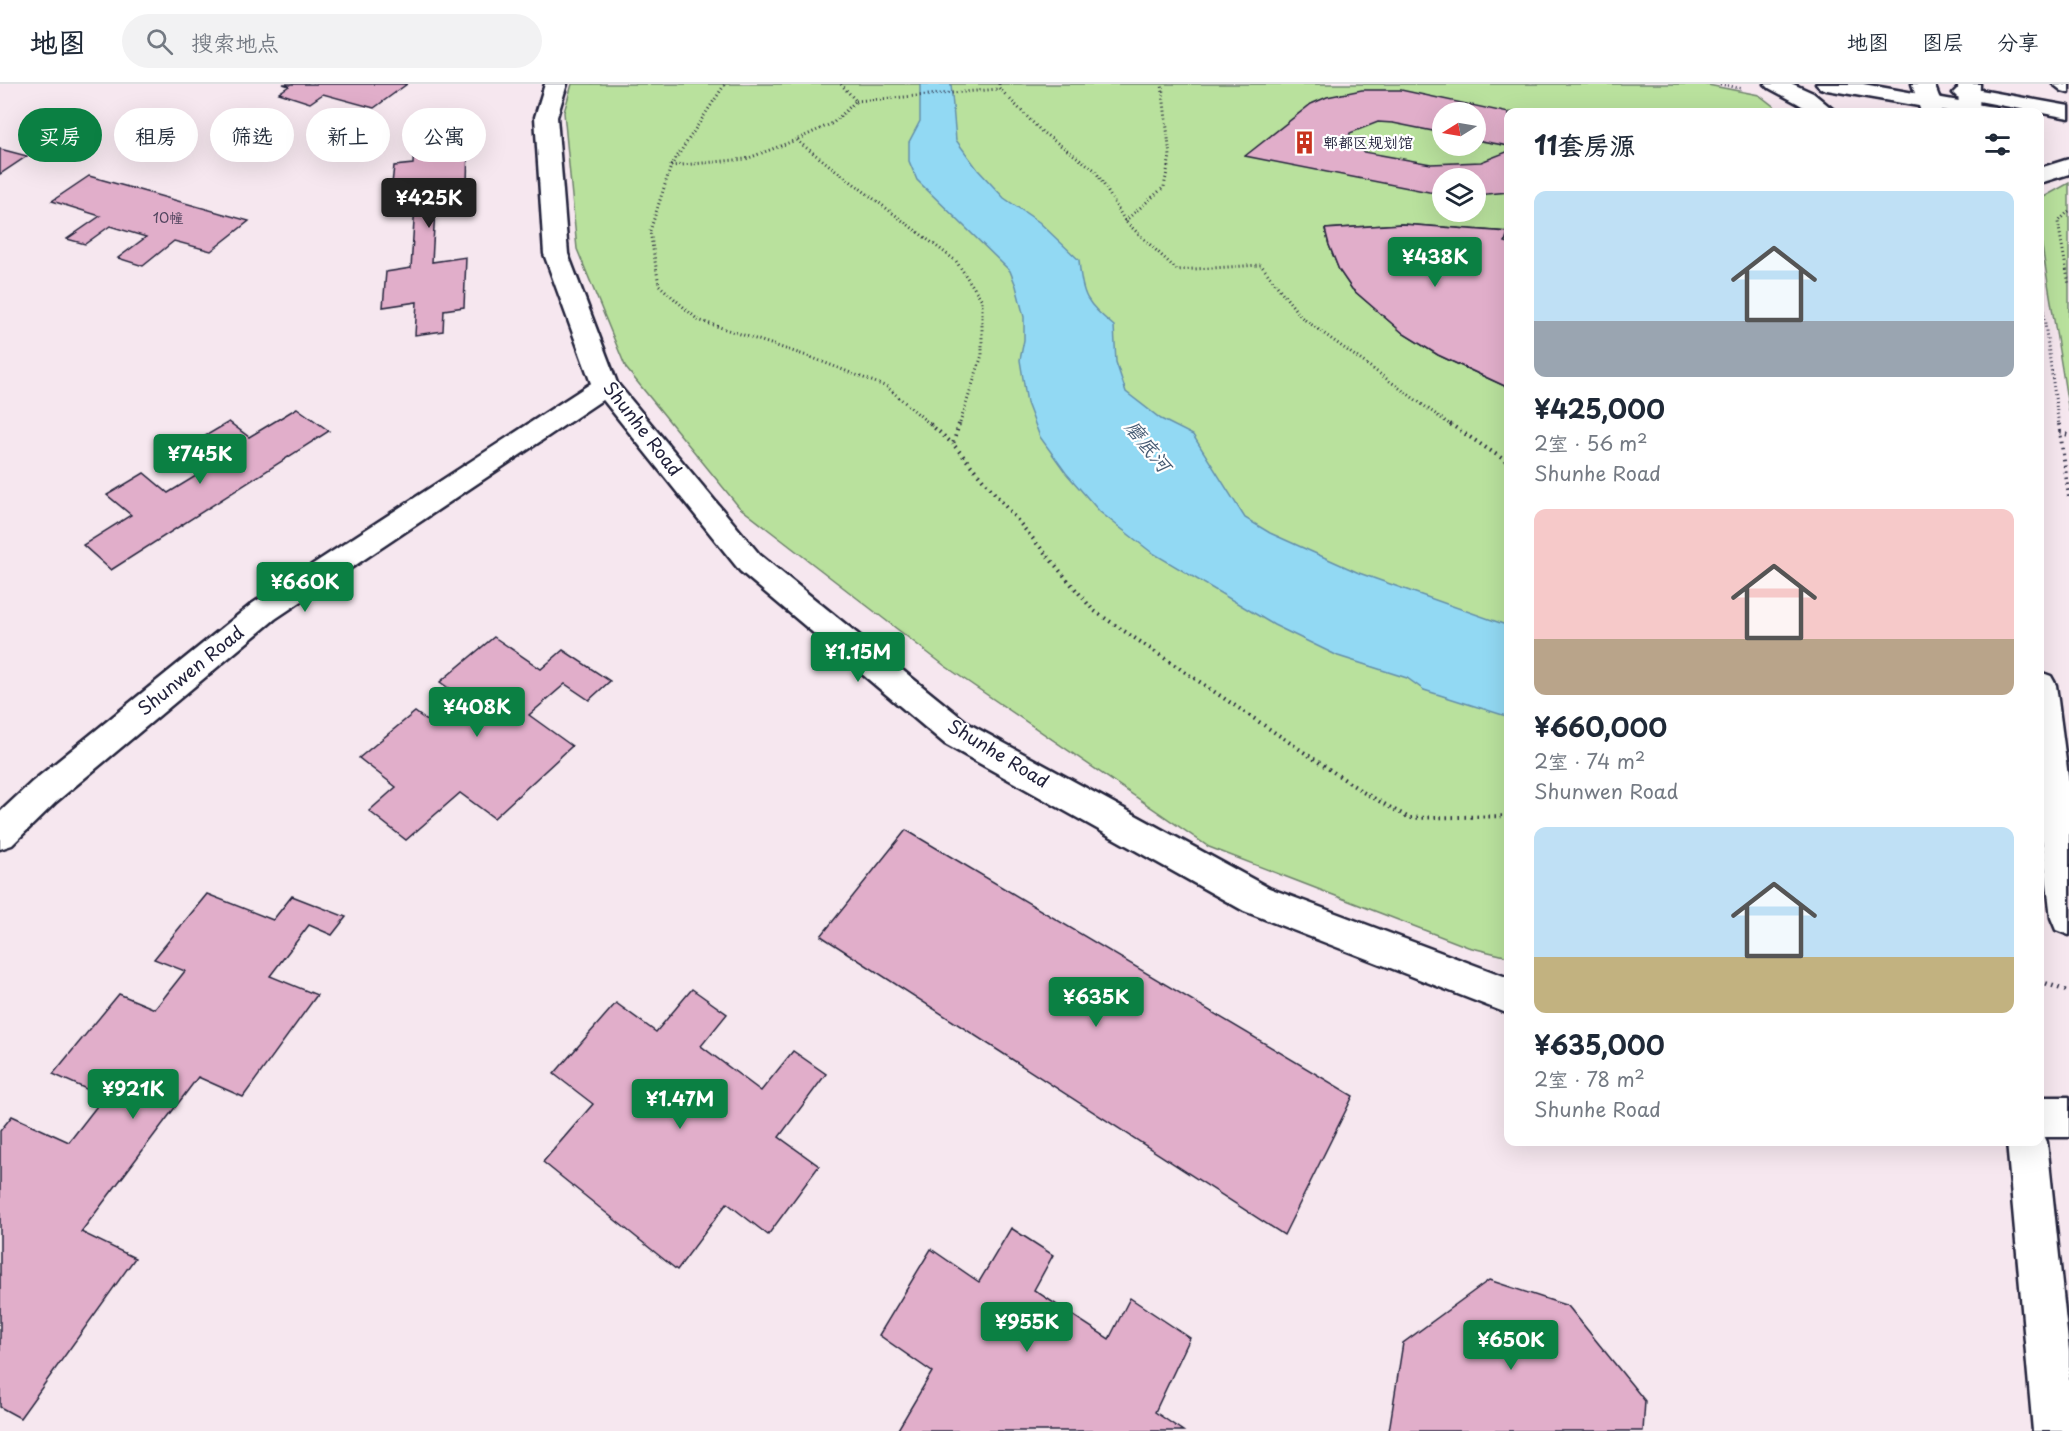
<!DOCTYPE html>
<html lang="zh">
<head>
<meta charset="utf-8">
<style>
	:root { --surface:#fff; --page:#f2f2f3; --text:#1f2937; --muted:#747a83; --line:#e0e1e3; --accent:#0b8043 }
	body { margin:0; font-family:"Playpen Sans","LXGW WenKai TC",sans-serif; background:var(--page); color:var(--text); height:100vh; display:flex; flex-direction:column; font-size:22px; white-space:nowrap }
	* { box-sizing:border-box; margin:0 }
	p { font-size:20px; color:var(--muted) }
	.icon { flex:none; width:33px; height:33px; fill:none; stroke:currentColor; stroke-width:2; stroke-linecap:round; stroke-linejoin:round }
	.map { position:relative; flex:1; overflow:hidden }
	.panel { position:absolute; left:1504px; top:24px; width:540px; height:1038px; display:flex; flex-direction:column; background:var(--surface); border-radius:12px; box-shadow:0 6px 24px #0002 }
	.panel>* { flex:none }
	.top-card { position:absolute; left:18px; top:24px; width:570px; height:54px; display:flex; gap:12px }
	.needle { width:39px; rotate:259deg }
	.buttons { position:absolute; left:1432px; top:18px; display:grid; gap:12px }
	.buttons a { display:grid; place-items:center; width:54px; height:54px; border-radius:50%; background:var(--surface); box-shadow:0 6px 24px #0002; font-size:30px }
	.price { position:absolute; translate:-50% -51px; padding:0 14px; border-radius:6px; background:var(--accent); color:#fff; font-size:20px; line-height:39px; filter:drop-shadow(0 2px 3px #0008) }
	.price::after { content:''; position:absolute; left:50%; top:36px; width:18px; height:14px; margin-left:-9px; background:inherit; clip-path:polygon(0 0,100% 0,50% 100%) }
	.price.active { background:#222; color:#fff }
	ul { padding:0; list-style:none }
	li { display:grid; align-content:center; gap:12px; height:318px; padding:0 30px }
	li span { display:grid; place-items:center; height:186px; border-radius:12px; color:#555 }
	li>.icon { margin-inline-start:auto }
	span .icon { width:108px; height:108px; fill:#fffc; stroke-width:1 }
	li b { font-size:26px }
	h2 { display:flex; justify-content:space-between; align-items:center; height:72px; padding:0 30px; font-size:26px }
	.chip { padding:0 21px; border-radius:27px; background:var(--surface); box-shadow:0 6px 24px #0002; font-size:21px; line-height:54px }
	.chip.active { background:var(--accent); color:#fff }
	header { display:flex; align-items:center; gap:36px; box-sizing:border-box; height:84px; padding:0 30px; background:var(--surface); border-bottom:2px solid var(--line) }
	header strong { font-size:28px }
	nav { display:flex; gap:33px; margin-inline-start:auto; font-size:21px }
	.search { width:420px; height:54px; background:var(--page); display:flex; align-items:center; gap:15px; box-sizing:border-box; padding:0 21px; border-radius:33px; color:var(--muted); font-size:22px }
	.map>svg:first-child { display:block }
	.green { fill:#b9e19d; stroke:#6e826c; stroke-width:1.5; fill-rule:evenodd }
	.water { fill:#92d9f3; stroke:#6590a9; stroke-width:1.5 }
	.building { fill:#e1aeca; stroke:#22223b; stroke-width:1.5 }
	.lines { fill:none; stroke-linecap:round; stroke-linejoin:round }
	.minor-casing { stroke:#22223b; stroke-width:5 }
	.tertiary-casing { stroke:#22223b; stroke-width:5 }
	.secondary-casing { stroke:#22223b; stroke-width:5 }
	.primary-casing { stroke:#22223b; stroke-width:5 }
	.path-far2 { stroke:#22223b; stroke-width:3; stroke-dasharray:1 3; stroke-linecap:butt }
	.path-far1 { stroke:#22223b; stroke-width:4; stroke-dasharray:1.5 4.5; stroke-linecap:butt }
	.path { stroke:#22223b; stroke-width:4.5; stroke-dasharray:1.5 5; stroke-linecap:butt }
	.minor { fill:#fff; fill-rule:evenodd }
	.tertiary { fill:#fff; fill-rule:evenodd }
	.secondary { fill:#fff; fill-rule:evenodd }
	.primary { fill:#fff; fill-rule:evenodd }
	.labels { text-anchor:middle; stroke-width:4.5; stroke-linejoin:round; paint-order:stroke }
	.far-number-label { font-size:14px; fill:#52455f }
	.far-poi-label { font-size:15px; fill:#22223b; stroke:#fff; text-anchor:start }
	.street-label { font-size:18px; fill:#22223b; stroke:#fff }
	.water-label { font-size:20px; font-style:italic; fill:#445972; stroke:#fff }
</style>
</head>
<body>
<header>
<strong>地图</strong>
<div class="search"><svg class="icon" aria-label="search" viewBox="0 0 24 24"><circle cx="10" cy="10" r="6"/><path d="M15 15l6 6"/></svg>搜索地点</div>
<nav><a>地图</a><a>图层</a><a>分享</a></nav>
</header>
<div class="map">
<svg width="2069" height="1347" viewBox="0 0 2069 1347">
	<rect width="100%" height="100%" fill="#f6e7ef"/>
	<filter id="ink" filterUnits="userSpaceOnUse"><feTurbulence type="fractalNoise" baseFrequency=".0167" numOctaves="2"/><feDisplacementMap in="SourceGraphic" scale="12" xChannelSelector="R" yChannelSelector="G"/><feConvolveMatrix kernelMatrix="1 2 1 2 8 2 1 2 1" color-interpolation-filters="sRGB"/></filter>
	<g filter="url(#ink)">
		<g class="green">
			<path d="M 572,0 L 1703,0 L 1759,11 L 1781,28 L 1509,28 L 1509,873 L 1468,863 L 1209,763 L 945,582 L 739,423 L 626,284 L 577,165 L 564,28 ZM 1443,28 L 1476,28 L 1476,62 L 1443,62 ZM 1443,94 L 1476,94 L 1476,128 L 1443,128 Z"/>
			<polygon points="2069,99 2069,328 2040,150 2040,115"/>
		</g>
		<path class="water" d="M 920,0 L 951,0 L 956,56 L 978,86 L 1004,114 L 1039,138 L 1079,176 C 1082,213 1086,218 1114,242 L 1116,278 L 1126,308 L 1161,335 L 1193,351 L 1245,434 L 1270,449 L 1359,489 L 1509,542 L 1509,633 L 1424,606 L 1407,594 L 1338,572 L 1274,541 L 1151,468 L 1100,428 L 1066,389 L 1040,353 L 1027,319 L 1020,276 L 1024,256 L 1024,233 L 1016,202 L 1010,187 L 917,96 L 909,77 L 909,58 L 920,37 Z"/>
		<g class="building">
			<polygon points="283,0 407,0 374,24 323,10 310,19 279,9 289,2"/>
			<polygon points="1362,6 1401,6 1509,29 1509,62 1476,56 1476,28 1443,28 1443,49 1393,39 1378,38 1350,49 1348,56 1352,63 1364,68 1431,80 1481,78 1509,67 1509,108 1476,111 1476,94 1443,94 1443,109 1429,108 1245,72 1311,20 1327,13"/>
			<polygon points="447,36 446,60 468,57 467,102 436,107 432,178 466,173 464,223 444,226 443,247 415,251 417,218 383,223 386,188 411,184 416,106 391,109 394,82 413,80 415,40"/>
			<polygon points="0,65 27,72 0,90"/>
			<polygon points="89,92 249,137 211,167 174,157 143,182 118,174 146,153 110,142 85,160 67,155 100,132 52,117"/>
			<polygon points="1402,140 1508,148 1505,158 1509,159 1509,206 1460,195 1420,194 1425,204 1450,228 1467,240 1509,260 1509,304 1438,271 1404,250 1352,205 1339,186 1329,161 1325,145"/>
			<polygon points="1402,140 1508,148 1505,158 1509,159 1509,304 1438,271 1404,250 1352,205 1339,186 1329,161 1325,145"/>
			<polygon points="297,324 329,347 111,486 83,461 131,431 107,411 144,389 168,409 219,378 195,358 229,338 249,353"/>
			<polygon points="494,553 541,585 563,566 610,597 589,616 565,600 529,631 572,662 494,734 460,709 406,756 369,727 396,703 359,674 415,628 437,644 468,618 440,598"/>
			<polygon points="906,746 1353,1012 1284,1151 821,852"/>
			<polygon points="207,810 273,836 292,812 346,833 332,851 309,841 270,892 317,911 243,1013 198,993 81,1148 135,1174 20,1334 0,1323 0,1047 12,1032 69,1058 104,1013 53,990 119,910 155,925 185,887 154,875"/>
			<polygon points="692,905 727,930 701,962 761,1007 793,967 826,990 779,1053 819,1082 768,1151 727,1119 677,1186 543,1078 593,1020 554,990 616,919 656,948"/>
			<polygon points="1011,1144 1053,1171 1034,1206 1109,1255 1130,1214 1190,1254 1155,1328 1183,1347 897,1347 932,1288 879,1251 931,1165 979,1198"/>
			<polygon points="1489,1196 1568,1222 1645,1317 1643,1347 1389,1347 1403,1259"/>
		</g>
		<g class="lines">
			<defs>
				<polygon id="minor" points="605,293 614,296 618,302 614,308 275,535 56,718 12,761 0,765 0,728 32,698 253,519 596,296"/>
				<g id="tertiary">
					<polygon points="545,0 567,0 557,33 568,170 617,299 760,471 969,640 1269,804 1509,894 1509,930 1244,827 945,660 740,487 592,302 544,170 535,33"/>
					<rect x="2040" y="1013" width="29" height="40"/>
				</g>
				<g id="secondary">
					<polygon points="1816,0 1863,0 1987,22 1995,23 1998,28 1953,28 1827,6 1820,4"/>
					<polygon points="1964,3 2069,22 2069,34 1957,13 1953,9 1957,5"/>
				</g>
				<g id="primary">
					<polygon points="1765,0 1793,0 1813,9 1836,28 1812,28 1797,19 1769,4"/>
					<polygon points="1912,0 1934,0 1941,18 1941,28 1921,28"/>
					<polygon points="1958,0 1980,0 1979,28 1959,28"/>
					<polygon points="2053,0 2069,0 2069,9 2062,7"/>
					<polygon points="2069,75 2069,90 2040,99 2040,84"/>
					<polygon points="2040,588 2051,592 2056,601 2069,700 2069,851 2056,846 2051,834 2040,738"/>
					<polygon points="2040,1043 2047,1058 2069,1267 2069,1347 2033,1347 2007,1058 2040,1058"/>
				</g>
			</defs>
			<use href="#minor" class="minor-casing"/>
			<use href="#tertiary" class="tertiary-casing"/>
			<use href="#secondary" class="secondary-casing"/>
			<use href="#primary" class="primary-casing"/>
			<g class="path-far2">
				<polyline points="841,0 856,17 833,39 796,56 956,177 982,216 982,271 959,342"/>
				<polyline points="999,0 999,4 1042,48 1095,86 1125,137 1177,186 1261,181 1301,233 1452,342"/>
				<polyline points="1720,0 1743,5"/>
				<polyline points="856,17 999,5"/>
				<polyline points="796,56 746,75 671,82 650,147 659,201 698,236 810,273 887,303 932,342"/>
				<polyline points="671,82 725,0"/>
				<polyline points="2069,127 2058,138 2069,201"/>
				<polyline points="1125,137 1164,103 1170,72 1162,0"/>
				<polyline points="2040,203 2059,342"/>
			</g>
			<g class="path-far1">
				<polyline points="930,340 953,360"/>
				<polyline points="959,340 953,360 1093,526 1363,708 1409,734 1509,732"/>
				<polyline points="1450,340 1509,379"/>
				<polyline points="2059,340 2069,413"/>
				<polyline points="2060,349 2069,351"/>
			</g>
			<polyline class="path" points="2040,897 2069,908"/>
			<use href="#minor" class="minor"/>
			<use href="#tertiary" class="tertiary"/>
			<use href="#secondary" class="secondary"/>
			<use href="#primary" class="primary"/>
		</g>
	</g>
	<defs>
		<symbol id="building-bare" viewBox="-9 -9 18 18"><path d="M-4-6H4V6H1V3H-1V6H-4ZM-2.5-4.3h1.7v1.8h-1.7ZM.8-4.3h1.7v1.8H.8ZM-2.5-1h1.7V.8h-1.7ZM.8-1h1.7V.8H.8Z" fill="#c8321e" stroke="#fff" stroke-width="2.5" paint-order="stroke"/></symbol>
	</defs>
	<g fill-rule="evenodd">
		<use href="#building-bare" x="1288" y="42" width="33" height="33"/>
	</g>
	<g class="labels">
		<g class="far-number-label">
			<text x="168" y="139">10幢</text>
		</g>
		<g class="far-poi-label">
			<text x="1323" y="64">郫都区规划馆</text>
		</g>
		<g class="street-label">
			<text transform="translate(642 345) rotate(52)" y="6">Shunhe Road</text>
			<text transform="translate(191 587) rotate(-39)" y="6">Shunwen Road</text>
			<text transform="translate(998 670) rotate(31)" y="6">Shunhe Road</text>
		</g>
		<g class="water-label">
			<text transform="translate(1148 362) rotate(51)" y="7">磨底河</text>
		</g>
	</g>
</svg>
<div class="buttons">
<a><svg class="needle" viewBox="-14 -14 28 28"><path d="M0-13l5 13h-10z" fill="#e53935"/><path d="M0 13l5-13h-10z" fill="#747a83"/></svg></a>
<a><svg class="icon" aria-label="layers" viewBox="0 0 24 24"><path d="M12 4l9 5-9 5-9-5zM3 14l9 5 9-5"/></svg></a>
</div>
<b class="price active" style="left:429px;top:145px">¥425K</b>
<b class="price" style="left:1435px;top:204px">¥438K</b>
<b class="price" style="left:200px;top:401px">¥745K</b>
<b class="price" style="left:305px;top:529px">¥660K</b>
<b class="price" style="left:858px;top:599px">¥1.15M</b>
<b class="price" style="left:477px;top:654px">¥408K</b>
<b class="price" style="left:1096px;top:944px">¥635K</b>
<b class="price" style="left:133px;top:1036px">¥921K</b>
<b class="price" style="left:680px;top:1046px">¥1.47M</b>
<b class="price" style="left:1027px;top:1269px">¥955K</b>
<b class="price" style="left:1511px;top:1287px">¥650K</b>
<div class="top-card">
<a class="chip active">买房</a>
<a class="chip">租房</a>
<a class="chip">筛选</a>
<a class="chip">新上</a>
<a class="chip">公寓</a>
</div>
<section class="panel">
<h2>11套房源<svg class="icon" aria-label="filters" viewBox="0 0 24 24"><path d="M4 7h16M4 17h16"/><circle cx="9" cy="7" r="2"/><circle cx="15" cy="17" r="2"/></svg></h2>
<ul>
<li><span style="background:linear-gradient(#bfe0f5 70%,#9aa5b1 0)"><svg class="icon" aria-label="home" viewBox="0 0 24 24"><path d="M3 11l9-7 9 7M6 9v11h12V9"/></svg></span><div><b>¥425,000</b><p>2室 · 56 m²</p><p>Shunhe Road</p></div></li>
<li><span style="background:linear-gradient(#f6c9c9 70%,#b9a48a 0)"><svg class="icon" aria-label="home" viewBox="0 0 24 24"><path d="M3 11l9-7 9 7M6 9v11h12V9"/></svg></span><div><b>¥660,000</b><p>2室 · 74 m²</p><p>Shunwen Road</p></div></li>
<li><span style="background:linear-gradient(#bfe0f5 70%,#c2b280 0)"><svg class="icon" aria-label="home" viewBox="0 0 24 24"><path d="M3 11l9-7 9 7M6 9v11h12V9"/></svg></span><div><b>¥635,000</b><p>2室 · 78 m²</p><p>Shunhe Road</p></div></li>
</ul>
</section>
</div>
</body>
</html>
